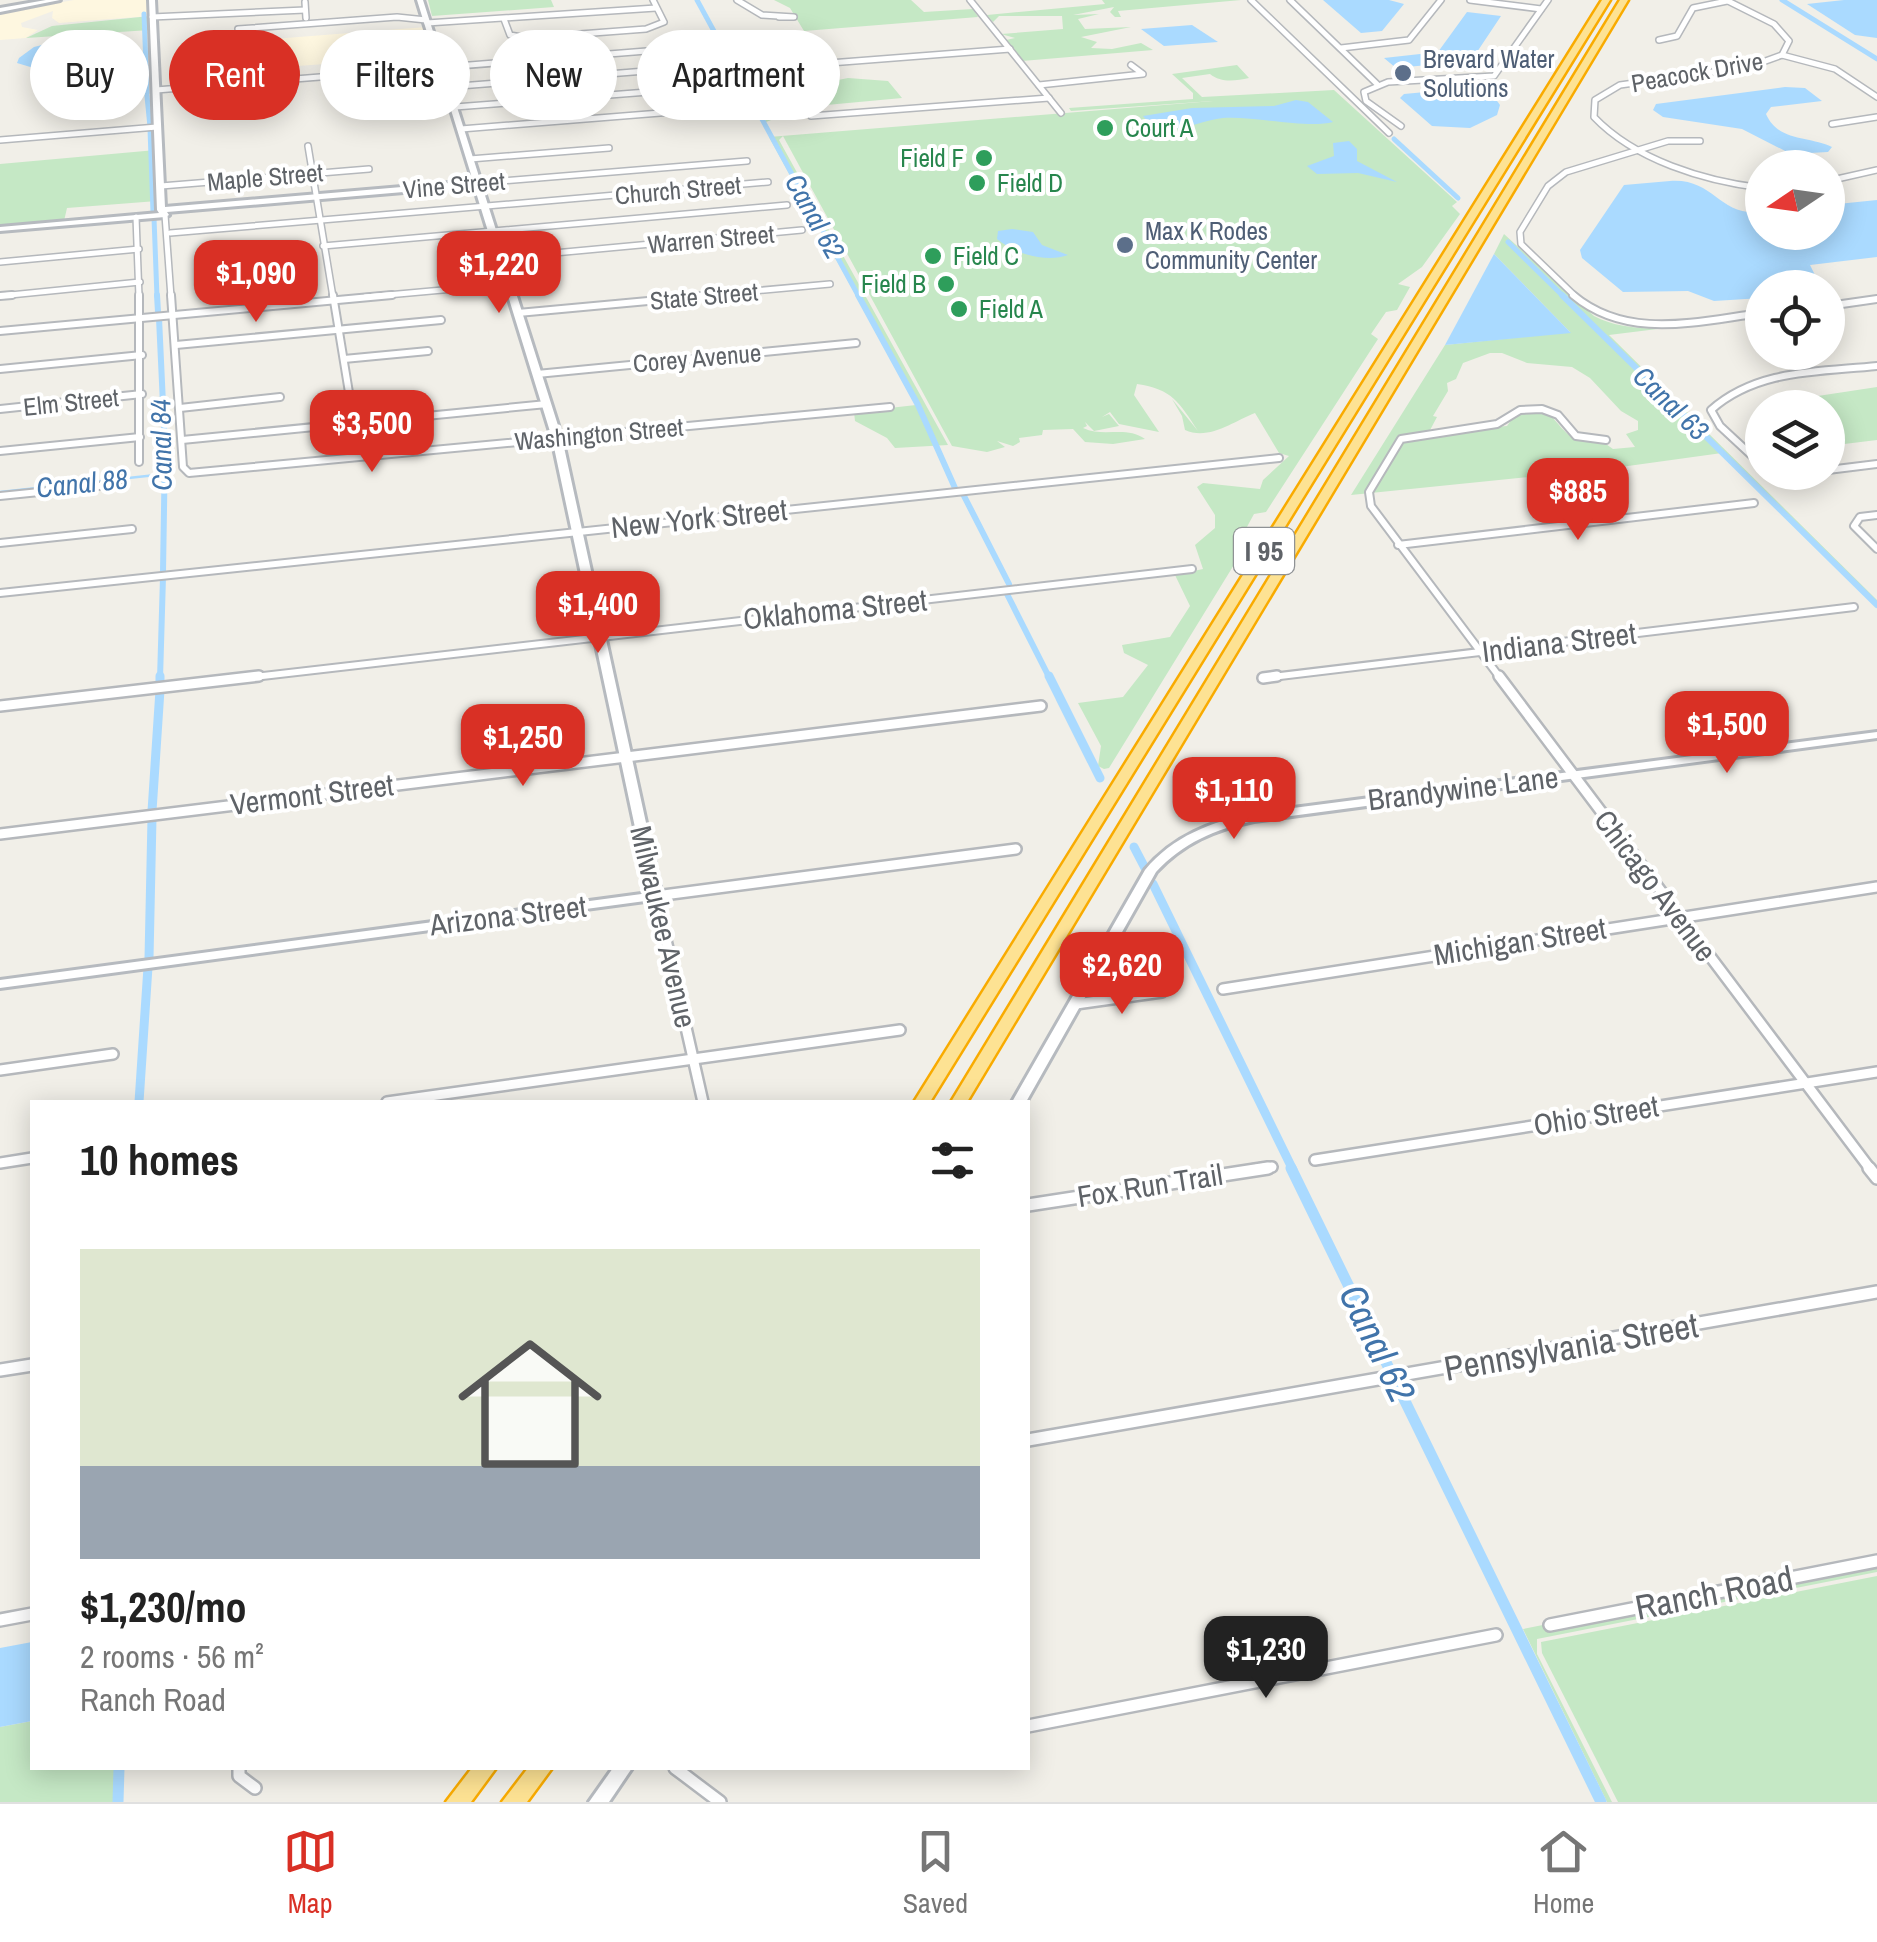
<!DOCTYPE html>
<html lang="en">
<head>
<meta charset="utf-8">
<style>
	:root { --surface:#fff; --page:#f2f2f2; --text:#222; --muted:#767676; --line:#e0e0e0; --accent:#d93025 }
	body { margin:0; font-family:"Archivo Narrow",sans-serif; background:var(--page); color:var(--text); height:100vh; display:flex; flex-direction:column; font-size:38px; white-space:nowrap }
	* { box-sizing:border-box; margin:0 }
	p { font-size:32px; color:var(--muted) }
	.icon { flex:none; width:55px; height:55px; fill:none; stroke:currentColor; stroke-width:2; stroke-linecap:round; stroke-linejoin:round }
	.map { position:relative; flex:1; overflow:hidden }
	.drawer { position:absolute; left:30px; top:1100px; width:1000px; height:670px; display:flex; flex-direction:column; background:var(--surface); border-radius:0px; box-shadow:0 5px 25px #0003 }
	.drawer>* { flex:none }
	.hud { position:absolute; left:30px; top:30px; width:1000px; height:90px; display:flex; gap:20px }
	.needle { width:65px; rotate:257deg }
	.fabs { position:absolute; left:1745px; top:150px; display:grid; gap:20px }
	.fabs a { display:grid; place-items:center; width:100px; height:100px; border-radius:50%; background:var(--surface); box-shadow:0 5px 25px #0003; font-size:50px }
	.price { position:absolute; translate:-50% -85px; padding:0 22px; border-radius:20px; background:var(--accent); color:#fff; font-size:32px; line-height:65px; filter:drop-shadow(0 2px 5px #0008) }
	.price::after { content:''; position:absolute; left:50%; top:60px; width:30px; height:22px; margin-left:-15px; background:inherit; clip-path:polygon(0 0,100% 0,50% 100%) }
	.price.selected { background:#222; color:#fff }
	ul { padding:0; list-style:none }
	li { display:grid; align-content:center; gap:20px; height:530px; padding:0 50px }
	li+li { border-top:2px solid var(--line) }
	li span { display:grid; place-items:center; height:310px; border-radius:0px; color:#555 }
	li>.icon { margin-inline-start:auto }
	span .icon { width:180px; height:180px; fill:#fffc; stroke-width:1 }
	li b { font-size:42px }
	h2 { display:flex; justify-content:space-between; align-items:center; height:120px; padding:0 50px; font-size:42px }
	.chip { padding:0 35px; border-radius:45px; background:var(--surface); box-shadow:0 5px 25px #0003; font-size:35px; line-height:90px }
	.chip.selected { background:var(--accent); color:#fff }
	.menu { display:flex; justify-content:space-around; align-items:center; height:140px; border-top:2px solid var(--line); background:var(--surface); font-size:28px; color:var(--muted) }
	.menu a { display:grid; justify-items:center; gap:5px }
	.menu .selected { color:var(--accent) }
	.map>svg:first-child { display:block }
	.commercial { fill:#fef7e0 }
	.green { fill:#c5e8c5; fill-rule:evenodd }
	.water { fill:#aadaff }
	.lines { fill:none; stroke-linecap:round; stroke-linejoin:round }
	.stream { stroke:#aadaff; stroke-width:2.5 }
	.canal-far3 { stroke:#aadaff; stroke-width:5 }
	.canal-far2 { stroke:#aadaff; stroke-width:6 }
	.canal-far1 { stroke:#aadaff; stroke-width:9 }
	.canal { stroke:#aadaff; stroke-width:11 }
	.street-far3-casing { stroke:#b5b8bc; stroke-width:8 }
	.street-far2-casing { stroke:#b5b8bc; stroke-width:10 }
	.street-far1-casing { stroke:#b5b8bc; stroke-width:14 }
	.street-casing { stroke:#b5b8bc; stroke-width:16 }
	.secondary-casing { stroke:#b6babf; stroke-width:6 }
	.highway-casing { stroke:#f9ab00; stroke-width:5 }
	.street-far3 { stroke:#fff; stroke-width:5 }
	.street-far2 { stroke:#fff; stroke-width:6 }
	.street-far1 { stroke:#fff; stroke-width:9 }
	.street { stroke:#fff; stroke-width:11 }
	.secondary { fill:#fff; fill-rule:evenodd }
	.highway { fill:#fde293; fill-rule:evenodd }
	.service-dot { fill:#5c6f8a; stroke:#fff; stroke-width:4 }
	.leisure-dot { fill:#2e9e5b; stroke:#fff; stroke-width:4 }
	.labels { text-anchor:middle; stroke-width:8; stroke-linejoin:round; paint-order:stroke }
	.far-service-label { font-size:25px; fill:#4e5e75; stroke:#fff; text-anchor:start }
	.far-street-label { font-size:25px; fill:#5f6368; stroke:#fff }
	.far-leisure-label { font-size:25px; fill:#27864d; stroke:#fff; text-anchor:start }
	.far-water-label { font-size:28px; font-style:italic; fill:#4174aa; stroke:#fff }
	.shield { fill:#fff; stroke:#8f9295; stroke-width:2.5 }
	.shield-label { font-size:28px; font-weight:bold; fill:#5f6368 }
	.street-label { font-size:30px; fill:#5f6368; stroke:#fff }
	.near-street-label { font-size:35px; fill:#5f6368; stroke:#fff }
	.near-water-label { font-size:38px; font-style:italic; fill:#4174aa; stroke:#fff }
</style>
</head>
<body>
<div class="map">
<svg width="1877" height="1802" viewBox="0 0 1877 1802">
	<rect width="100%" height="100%" fill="#f1efe8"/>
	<g class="commercial">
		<polygon points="74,0 150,0 150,16 59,23 52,18 53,11 21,23 22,27 38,30 26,38 0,40 0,13"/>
		<polygon points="426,27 435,56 270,68 273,39"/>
	</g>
	<g class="green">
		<polygon points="428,0 551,0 554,7 432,16"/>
		<polygon points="774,0 911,0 924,12 973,9 978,17 804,31 790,8"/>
		<polygon points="1102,0 1241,0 1118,11 1121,17 1115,17 1110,12 1114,7 1073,15 1099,14 1078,19 1085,29 1131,27 1081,37 1097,42 1091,48 1112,49 1141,43 1153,50 1022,61 1006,40 1015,38 1001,34 1063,29 1062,16 999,16 993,22 987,15 1105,4"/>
		<polygon points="150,16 150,30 26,38 52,26"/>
		<path d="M 1237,65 L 1249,78 C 1235,81 1221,83 1210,74 L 1182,78 L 1202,97 L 1334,90 L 1457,202 L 1452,206 L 1460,214 L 1422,267 L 1398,284 L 1410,287 L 1397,310 L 1386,312 L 1371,334 L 1378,339 L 1266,512 L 1254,514 L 1236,547 L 1240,555 L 1109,768 L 1104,769 L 1098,766 L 1101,746 L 1078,703 L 1123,697 L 1148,665 L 1124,653 L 1122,645 L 1170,637 L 1190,606 L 1175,575 L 1203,569 L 1195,545 L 1215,528 L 1215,515 L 1197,487 L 1203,483 L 1260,489 L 1263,480 L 1289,456 L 1279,453 L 1255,413 C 1234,421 1209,441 1185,430 L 1182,416 L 1172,399 L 1198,431 C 1179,402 1172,389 1137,384 L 1134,395 L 1159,432 L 1119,424 L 1110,412 L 1102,417 L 1109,414 L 1119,426 L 1094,431 L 1085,422 L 1087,426 L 1083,428 C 1105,438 1126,425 1145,439 L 1113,444 L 1085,442 L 1073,429 L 1043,430 L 1042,435 L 1019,438 L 1020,442 L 1013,446 L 997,441 L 1005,447 L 987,452 L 952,446 L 783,136 L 779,140 L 948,445 L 895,448 L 887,438 L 855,421 L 854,412 L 916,405 L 769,137 L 1213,101 L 1071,111 L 1069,108 L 1193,99 L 1193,93 L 1172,74 Z"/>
		<polygon points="848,78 888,81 902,98 805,107 766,122 755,97"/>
		<polygon points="156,150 157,201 67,208 64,221 0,227 0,164"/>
		<path d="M 1504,234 L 1594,316 C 1641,341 1711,321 1762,316 L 1609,335 L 1877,600 L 1877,605 L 1722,453 L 1599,470 L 1351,495 L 1445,345 L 1570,332 L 1494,254 ZM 1490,353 L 1502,353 L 1527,363 L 1572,367 L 1590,378 L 1621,411 L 1638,421 L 1638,430 L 1626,434 L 1635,447 L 1613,449 L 1603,442 L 1575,440 C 1546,418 1560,408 1516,413 L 1507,426 L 1429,432 L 1437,417 L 1433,416 L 1448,391 L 1447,383 L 1456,379 L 1463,363 Z"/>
		<polygon points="1877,387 1877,440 1828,446 1828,408 1767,407 1798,399"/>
		<polygon points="1877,1558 1877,1572 1537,1639 1537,1654 1612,1802 1607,1802 1523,1629"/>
		<polygon points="1877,1576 1877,1802 1618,1802 1542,1653 1541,1642"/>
		<polygon points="32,1721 32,1768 116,1768 114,1802 0,1802 0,1727"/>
	</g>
	<g class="water">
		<polygon points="1323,0 1389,0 1404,4 1382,31 1361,33"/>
		<polygon points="1844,0 1877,0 1877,38 1855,35 1807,4"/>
		<polygon points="1467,12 1501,16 1471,61 1396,68 1384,58 1438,52"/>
		<polygon points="1192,25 1218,42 1164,46 1141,29"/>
		<polygon points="92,41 105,48 78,53 71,65 37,69 17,63 19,58 34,47 50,43"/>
		<path d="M 1785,87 L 1805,88 L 1822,101 L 1771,107 L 1766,114 C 1778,142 1810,136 1832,147 L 1828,152 L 1791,154 L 1742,129 L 1663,117 L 1653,110 L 1656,104 Z"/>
		<polygon points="1457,89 1492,94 1500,105 1497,115 1470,128 1432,126 1400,98 1404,94"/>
		<path d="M 1296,100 L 1308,102 L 1333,122 C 1308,129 1255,116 1223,118 C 1195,121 1163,142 1143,116 L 1192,108 L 1274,106 Z"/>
		<polygon points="1349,141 1357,149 1357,161 1397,182 1358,173 1317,174 1307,166 1334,156 1333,143"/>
		<path d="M 1670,181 C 1715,178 1718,217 1762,212 L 1762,232 L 1828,232 L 1828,205 L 1877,200 L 1877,257 L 1810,265 L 1816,277 L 1783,281 L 1784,287 L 1762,288 L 1762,298 L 1714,301 L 1688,291 L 1623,292 L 1582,258 L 1580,250 L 1624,185 Z"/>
		<path d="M 1012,229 L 1033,232 L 1042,245 L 1068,255 C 1047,263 1015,254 997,239 L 998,231 Z"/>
		<polygon points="1494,254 1571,333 1445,345"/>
		<polygon points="32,1642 32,1721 0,1727 0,1648"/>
	</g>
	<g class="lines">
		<polyline class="stream" points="0,492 165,474"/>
		<g class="canal-far3">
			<polyline points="697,0 859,297"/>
			<polyline points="1782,0 1877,59"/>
			<polyline points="144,14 147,93"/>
			<polyline points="147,96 150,127"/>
			<polyline points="150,129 153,212"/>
			<polyline points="1394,139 1458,198"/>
			<polyline points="154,218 157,297"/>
			<polyline points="1508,242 1564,297"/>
		</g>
		<g class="canal-far2">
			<polyline points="157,295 158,312"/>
			<polyline points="858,295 918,405 955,488"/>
			<polyline points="1562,295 1877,605"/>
			<polyline points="159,318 165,447 163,572"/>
			<polyline points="963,494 1009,584"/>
			<polyline points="1007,594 1050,679"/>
			<polyline points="160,679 163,577"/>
		</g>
		<g class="canal-far1">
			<polyline points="1049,676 1100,778"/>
			<polyline points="160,683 160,676"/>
			<polyline points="152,811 160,690"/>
			<polyline points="1134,847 1145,868"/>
			<polyline points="1153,884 1293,1170"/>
			<polyline points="149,958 152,818"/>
			<polyline points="139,1102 148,967"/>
		</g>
		<g class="canal">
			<polyline points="1291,1168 1601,1802"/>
			<polyline points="118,1802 119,1768"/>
		</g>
		<defs>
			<g id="street-far3">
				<polyline points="737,0 762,15 794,17 779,17"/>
				<polyline points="970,0 1061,113"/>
				<polyline points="1251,0 1389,133"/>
				<polyline points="1290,0 1377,84"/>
				<polyline points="1470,0 1541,9"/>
				<polyline points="1726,0 1774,24 1789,41 1782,55"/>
				<polyline points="305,2 306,18"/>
				<polyline points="152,17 305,10"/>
				<polyline points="504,19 510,35 527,38 646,29 664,22 653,0"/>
				<polyline points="427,23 656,8"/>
				<polyline points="238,29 397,17 426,20"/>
				<polyline points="1659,40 1677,36 1693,8 1727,1"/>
				<polyline points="1341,48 1409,40 1441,0"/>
				<polyline points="791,66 1010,49"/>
				<polyline points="1039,85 1143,74 1131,65"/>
				<polyline points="447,87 708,66"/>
				<polyline points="156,90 697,47"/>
				<polyline points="455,107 725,86"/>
				<polyline points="811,116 1049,98"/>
				<polyline points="1832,124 1877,117"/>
				<polyline points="1401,126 1366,101 1364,92 1388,82 1494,76 1548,0"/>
				<polyline points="461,129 735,107"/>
				<polyline points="0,140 157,127"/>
				<polyline points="308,146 333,297"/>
				<polyline points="470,159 609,148"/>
				<polyline points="1828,181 1877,170"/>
				<polyline points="477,183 747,161"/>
				<polyline points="161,186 369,169"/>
				<path d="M 1762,188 C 1704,181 1635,160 1594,117 L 1595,100 L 1620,85 L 1749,67 L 1782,55 L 1835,69 L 1877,97"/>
				<polyline points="165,215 171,297"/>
				<polyline points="136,217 139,297"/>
				<polyline points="170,233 768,182"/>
				<polyline points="323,246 787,205"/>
				<polyline points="501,258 802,230"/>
				<polyline points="0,262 139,249"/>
				<polyline points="0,296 140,282"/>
				<polyline points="365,297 509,284"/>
				<polyline points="686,297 830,284"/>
				<polyline points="1576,297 1521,244 1520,232 1548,186 1566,172 1668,141 1700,141"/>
			</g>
			<g id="street-far2">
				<polyline points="171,295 183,467 189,473 890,407"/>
				<polyline points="333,295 354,423"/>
				<path d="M 1573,295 C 1628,341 1697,321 1762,313"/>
				<polyline points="0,296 12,295"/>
				<polyline points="1828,306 1877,299"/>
				<polyline points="518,313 713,295"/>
				<polyline points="0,331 392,295"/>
				<polyline points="176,345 441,320"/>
				<polyline points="344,359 428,351"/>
				<polyline points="0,369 142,355"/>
				<polyline points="537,374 856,343"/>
				<polyline points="180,408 280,397"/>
				<polyline points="0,409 142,394"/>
				<polyline points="182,440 547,404"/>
				<polyline points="0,451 140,437"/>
				<polyline points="139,462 139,295"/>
				<path d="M 1762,465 L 1720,426 L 1711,410 C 1757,369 1819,372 1877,366"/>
				<polyline points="1828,470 1877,464"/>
				<polyline points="1771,472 1804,472"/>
				<polyline points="0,496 118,484"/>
				<polyline points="1877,515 1860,517 1854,526 1877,549"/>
				<polyline points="0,543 132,529"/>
				<polyline points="1398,545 1754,503"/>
				<polyline points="0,593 1279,458"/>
				<polyline points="1263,678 1854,607"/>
				<polyline points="237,679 1192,569"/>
				<polyline points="1501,679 1371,506 1369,492 1401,439 1497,424 1520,410 1542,409 1558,415 1576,436 1606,440"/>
			</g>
			<g id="street-far1">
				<polyline points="1499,676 1871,1170"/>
				<polyline points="1263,678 1277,676"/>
				<polyline points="0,706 259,676"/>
				<polyline points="0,834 1041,706"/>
				<polyline points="1223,989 1877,887"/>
				<polyline points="1076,1004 1162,992"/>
				<polyline points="0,1070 113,1054"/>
				<polyline points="387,1102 900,1030"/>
				<polyline points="703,1102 656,896 1016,849"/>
				<polyline points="1315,1160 1877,1072"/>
				<polyline points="0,1163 32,1158"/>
				<polyline points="1252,1170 1272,1167"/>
			</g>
			<g id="street">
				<polyline points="1869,1168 1877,1178"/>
				<polyline points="1028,1205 1268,1168"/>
				<polyline points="0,1370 32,1365"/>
				<polyline points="1028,1440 1877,1292"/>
				<polyline points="0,1620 32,1614"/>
				<polyline points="1550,1625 1877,1561"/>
				<polyline points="1028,1726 1496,1635"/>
				<polyline points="239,1768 239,1776 255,1788"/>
				<polyline points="675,1768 720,1802"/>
			</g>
			<g id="secondary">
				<polygon points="46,0 60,0 0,12 0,8"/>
				<polygon points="149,0 155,0 165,207 473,181 417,0 423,0 562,438 662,896 660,899 0,988 0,980 649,893 552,438 474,186 167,212 169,215 165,217 0,231 0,227 159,213 157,210"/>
				<path d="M 1877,732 L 1877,738 L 1254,821 C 1215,829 1183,843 1156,872 L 1026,1102 L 1012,1102 L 1145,870 C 1173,836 1211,822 1254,813 Z"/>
				<polygon points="613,1768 632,1768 609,1802 589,1802"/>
			</g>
			<g id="highway">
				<polygon points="1602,0 1610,0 930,1102 914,1102"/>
				<polygon points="1620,0 1628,0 967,1102 951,1102"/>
				<polygon points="472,1768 496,1768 471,1802 446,1802"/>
				<polygon points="528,1768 552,1768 527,1802 502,1802"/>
			</g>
		</defs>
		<use href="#street-far3" class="street-far3-casing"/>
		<use href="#street-far2" class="street-far2-casing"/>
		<use href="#street-far1" class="street-far1-casing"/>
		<use href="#street" class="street-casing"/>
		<use href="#secondary" class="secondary-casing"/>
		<use href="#highway" class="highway-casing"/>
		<use href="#street-far3" class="street-far3"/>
		<use href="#street-far2" class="street-far2"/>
		<use href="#street-far1" class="street-far1"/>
		<use href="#street" class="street"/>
		<use href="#secondary" class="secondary"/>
		<use href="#highway" class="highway"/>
	</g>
	<g class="service-dot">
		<circle cx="1403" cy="73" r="10"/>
		<circle cx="1125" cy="245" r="10"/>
	</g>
	<g class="leisure-dot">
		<circle cx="1105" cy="128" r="10"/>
		<circle cx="984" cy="158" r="10"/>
		<circle cx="977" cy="183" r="10"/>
		<circle cx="933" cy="256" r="10"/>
		<circle cx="946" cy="284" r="10"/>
		<circle cx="959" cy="309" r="10"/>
	</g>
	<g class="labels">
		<g class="far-service-label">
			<text x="1423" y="68">Brevard Water<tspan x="1423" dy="29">Solutions</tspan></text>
			<text x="1145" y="240">Max K Rodes<tspan x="1145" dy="29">Community Center</tspan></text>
		</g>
		<g class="far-street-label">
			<text transform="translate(1697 72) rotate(-10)" y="9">Peacock Drive</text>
			<text transform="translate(265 177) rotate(-5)" y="9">Maple Street</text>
			<text transform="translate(454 185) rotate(-5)" y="9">Vine Street</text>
			<text transform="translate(678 190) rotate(-5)" y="9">Church Street</text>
			<text transform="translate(711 239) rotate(-5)" y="9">Warren Street</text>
			<text transform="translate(704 296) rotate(-5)" y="9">State Street</text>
			<text transform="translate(697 358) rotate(-5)" y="9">Corey Avenue</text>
			<text transform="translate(71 402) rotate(-6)" y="9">Elm Street</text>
			<text transform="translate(599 434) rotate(-5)" y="9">Washington Street</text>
		</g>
		<g class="far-leisure-label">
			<text x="1125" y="137">Court A</text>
			<text x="964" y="167" text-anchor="end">Field F</text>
			<text x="997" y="192">Field D</text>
			<text x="953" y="265">Field C</text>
			<text x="926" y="293" text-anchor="end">Field B</text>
			<text x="979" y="318">Field A</text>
		</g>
		<g class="far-water-label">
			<text transform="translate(815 216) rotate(61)" y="10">Canal 62</text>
			<text transform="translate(1671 403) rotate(44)" y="10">Canal 63</text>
			<text transform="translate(161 445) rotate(-91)" y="10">Canal 84</text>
			<text transform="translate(82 483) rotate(-6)" y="10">Canal 88</text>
		</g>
		<rect class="shield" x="1234" y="528" width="60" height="46" rx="8"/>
		<g class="shield-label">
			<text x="1264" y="561">I 95</text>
		</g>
		<g class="street-label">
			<text transform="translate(699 519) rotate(-6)" y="10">New York Street</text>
			<text transform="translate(835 610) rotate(-6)" y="10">Oklahoma Street</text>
			<text transform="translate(1559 643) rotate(-7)" y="10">Indiana Street</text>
			<text transform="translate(1463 789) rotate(-7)" y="10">Brandywine Lane</text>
			<text transform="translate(312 795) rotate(-7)" y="10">Vermont Street</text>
			<text transform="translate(1655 886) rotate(53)" y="10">Chicago Avenue</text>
			<text transform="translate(508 916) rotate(-7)" y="10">Arizona Street</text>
			<text transform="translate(663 927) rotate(77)" y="10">Milwaukee Avenue</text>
			<text transform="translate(1520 942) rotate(-9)" y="10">Michigan Street</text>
			<text transform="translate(1596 1116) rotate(-9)" y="10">Ohio Street</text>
			<text transform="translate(1150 1186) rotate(-9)" y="10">Fox Run Trail</text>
		</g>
		<g class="near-street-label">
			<text transform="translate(1571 1347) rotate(-10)" y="12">Pennsylvania Street</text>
			<text transform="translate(1714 1593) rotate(-11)" y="12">Ranch Road</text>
		</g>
		<g class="near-water-label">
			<text transform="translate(1377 1343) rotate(64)" y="13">Canal 62</text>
		</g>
	</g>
</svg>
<div class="fabs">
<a><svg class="needle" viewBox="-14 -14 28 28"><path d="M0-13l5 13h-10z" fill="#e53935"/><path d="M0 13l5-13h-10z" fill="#767676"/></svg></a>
<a><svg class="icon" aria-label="locate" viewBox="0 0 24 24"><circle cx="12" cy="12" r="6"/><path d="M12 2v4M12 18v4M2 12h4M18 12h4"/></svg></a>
<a><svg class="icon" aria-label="layers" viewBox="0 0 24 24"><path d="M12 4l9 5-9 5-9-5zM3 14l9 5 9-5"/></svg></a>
</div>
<b class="price" style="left:499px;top:316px">$1,220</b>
<b class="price" style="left:256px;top:325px">$1,090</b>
<b class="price" style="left:372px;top:475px">$3,500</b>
<b class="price" style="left:1578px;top:543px">$885</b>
<b class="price" style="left:598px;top:656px">$1,400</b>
<b class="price" style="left:1727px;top:776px">$1,500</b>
<b class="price" style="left:523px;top:789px">$1,250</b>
<b class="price" style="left:1234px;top:842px">$1,110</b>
<b class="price" style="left:1122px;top:1017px">$2,620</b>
<b class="price selected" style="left:1266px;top:1701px">$1,230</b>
<div class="hud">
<a class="chip">Buy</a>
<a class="chip selected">Rent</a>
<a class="chip">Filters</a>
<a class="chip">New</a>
<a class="chip">Apartment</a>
</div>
<section class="drawer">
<h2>10 homes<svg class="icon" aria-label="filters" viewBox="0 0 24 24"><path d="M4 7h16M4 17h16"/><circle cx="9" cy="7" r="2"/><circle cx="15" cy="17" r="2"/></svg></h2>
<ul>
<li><span style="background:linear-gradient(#dfe7d0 70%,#9aa5b1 0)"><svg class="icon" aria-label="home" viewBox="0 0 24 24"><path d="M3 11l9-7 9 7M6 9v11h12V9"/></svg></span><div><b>$1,230/mo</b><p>2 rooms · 56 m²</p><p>Ranch Road</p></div></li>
</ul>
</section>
</div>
<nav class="menu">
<a class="selected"><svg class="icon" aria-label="map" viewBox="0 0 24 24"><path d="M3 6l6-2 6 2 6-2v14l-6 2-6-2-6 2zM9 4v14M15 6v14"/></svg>Map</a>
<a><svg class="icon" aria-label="saved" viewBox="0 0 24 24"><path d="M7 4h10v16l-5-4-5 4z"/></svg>Saved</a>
<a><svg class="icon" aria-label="home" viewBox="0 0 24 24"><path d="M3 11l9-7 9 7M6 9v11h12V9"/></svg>Home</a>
</nav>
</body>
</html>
